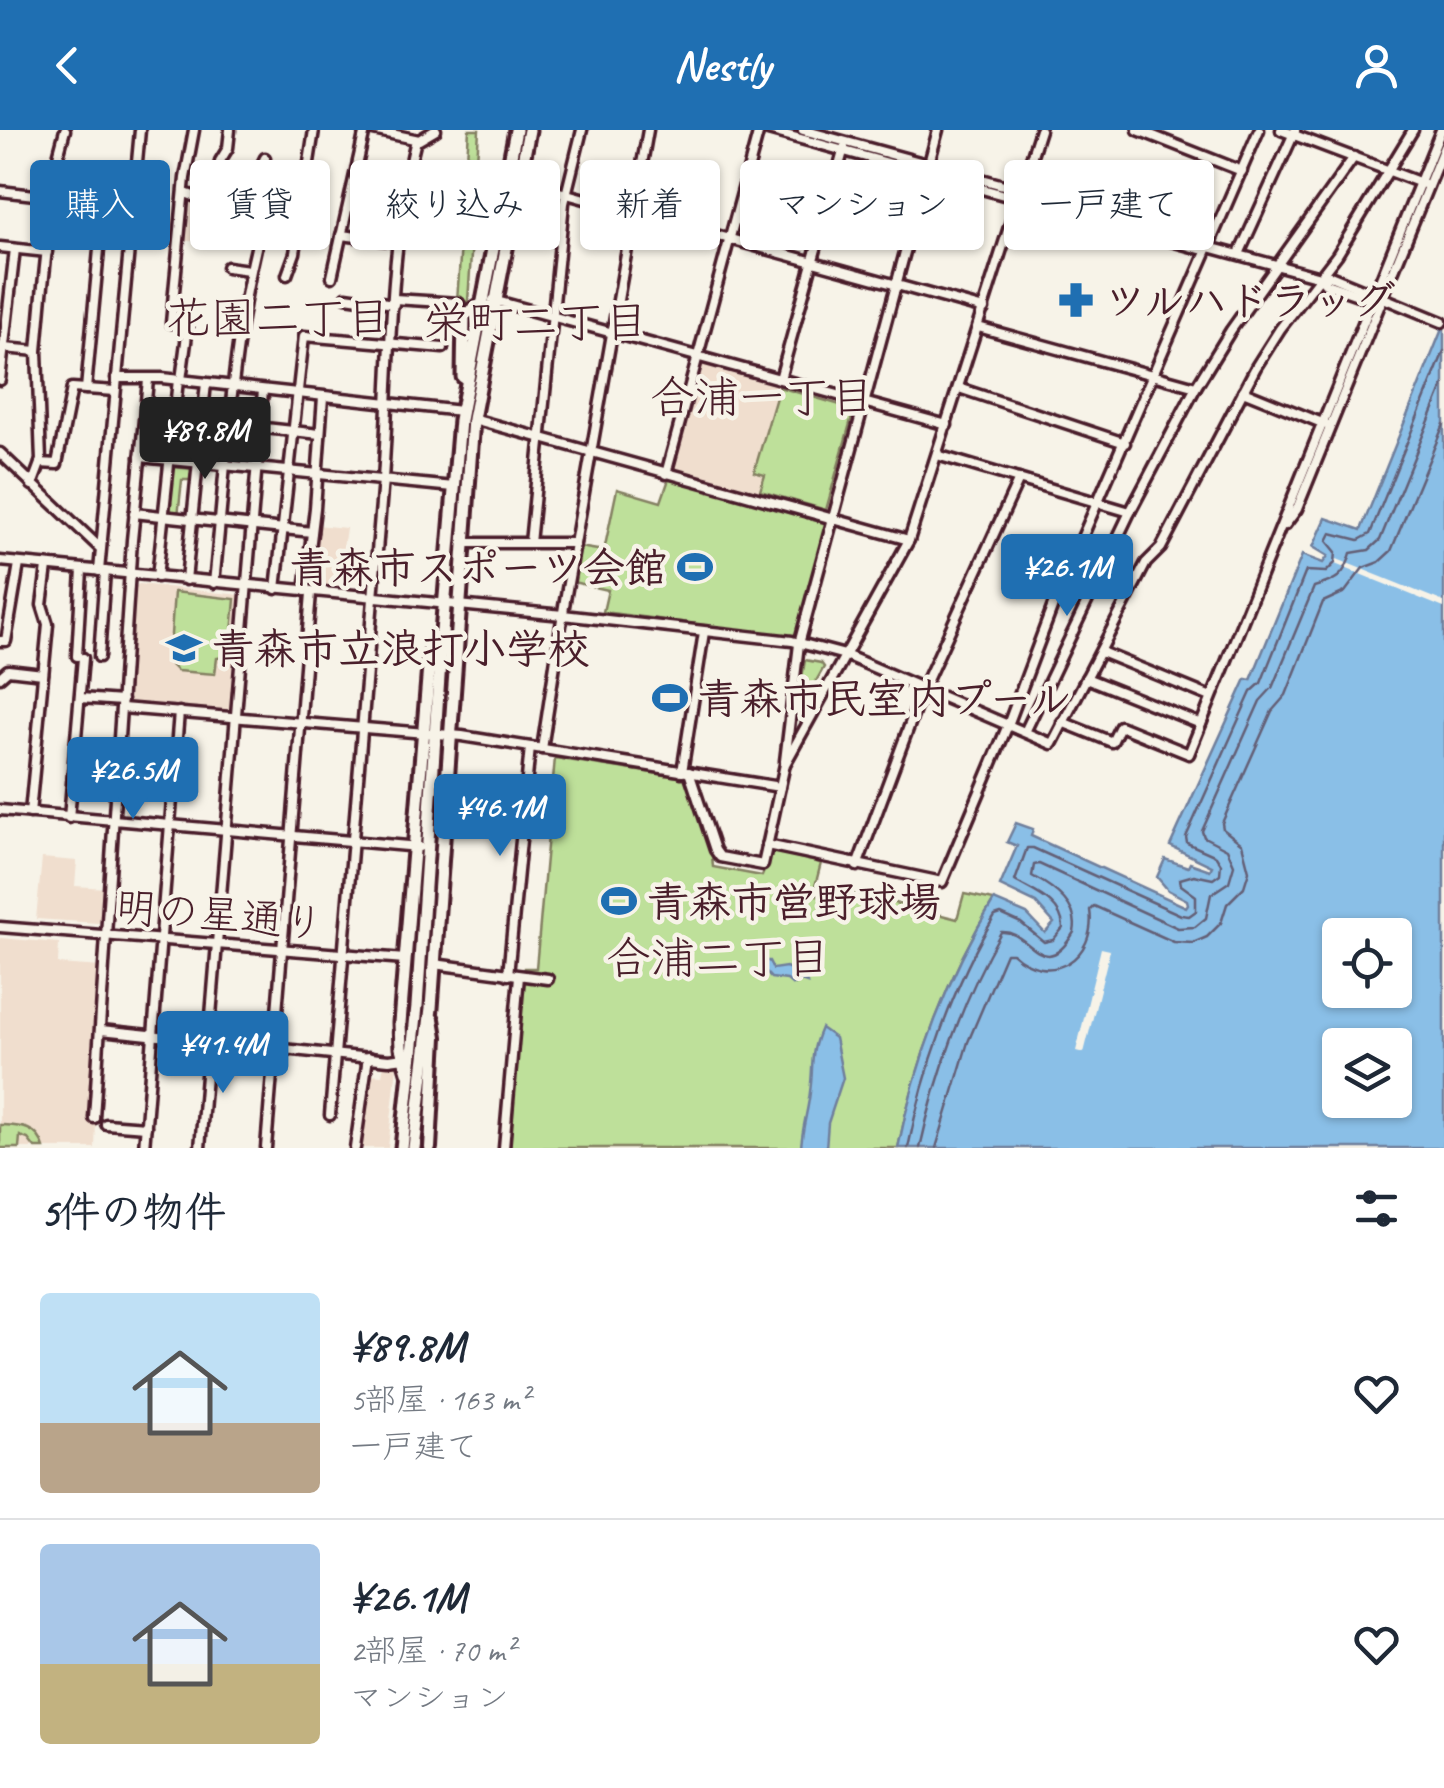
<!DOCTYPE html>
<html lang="ja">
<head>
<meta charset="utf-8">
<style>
	:root { --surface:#fff; --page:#f2f2f3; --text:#1f2937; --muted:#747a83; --line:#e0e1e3; --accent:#1f6fb2 }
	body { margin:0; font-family:Caveat,"Klee One",sans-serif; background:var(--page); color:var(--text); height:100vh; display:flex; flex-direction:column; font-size:38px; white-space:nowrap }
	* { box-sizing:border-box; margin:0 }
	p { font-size:32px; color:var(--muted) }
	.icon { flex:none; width:55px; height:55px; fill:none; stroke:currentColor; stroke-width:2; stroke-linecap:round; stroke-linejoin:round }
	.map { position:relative; height:1018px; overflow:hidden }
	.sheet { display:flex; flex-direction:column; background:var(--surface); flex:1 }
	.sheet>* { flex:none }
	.banner { position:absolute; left:30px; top:30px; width:1385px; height:90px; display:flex; gap:20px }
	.fabs { position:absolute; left:1322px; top:788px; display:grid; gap:20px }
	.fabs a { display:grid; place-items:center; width:90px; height:90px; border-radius:10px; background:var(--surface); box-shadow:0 2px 8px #0004; font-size:50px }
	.price { position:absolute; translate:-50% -85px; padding:0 22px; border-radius:10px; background:var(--accent); color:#fff; font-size:32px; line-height:65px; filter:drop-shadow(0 2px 5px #0008) }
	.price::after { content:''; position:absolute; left:50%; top:60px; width:30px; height:22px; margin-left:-15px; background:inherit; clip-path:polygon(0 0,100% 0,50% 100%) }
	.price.on { background:#222; color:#fff }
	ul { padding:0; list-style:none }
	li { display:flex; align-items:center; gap:30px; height:250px; padding:0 40px }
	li+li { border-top:2px solid var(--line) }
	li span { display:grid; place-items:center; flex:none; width:280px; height:200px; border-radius:10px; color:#555 }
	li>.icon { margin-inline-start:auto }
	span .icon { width:120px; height:120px; fill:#fffc; stroke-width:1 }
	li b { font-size:42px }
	h2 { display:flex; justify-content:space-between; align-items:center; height:120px; padding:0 40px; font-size:42px }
	.pill { padding:0 35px; border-radius:10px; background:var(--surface); box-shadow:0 2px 8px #0004; font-size:35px; line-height:90px }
	.pill.on { background:var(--accent); color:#fff }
	header { display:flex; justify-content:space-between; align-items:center; height:130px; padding:0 40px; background:var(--accent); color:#fff; font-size:45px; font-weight:700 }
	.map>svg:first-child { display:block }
	.built { fill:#f0dece }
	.green { fill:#bee09a; stroke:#848062; stroke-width:2.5 }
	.water { fill:#8abfe7; stroke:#707f9c; stroke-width:2.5; fill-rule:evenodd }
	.pier { fill:#f7f3e8 }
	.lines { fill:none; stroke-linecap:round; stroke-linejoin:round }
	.shore { stroke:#645f76; stroke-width:2.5 }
	.minor-casing { stroke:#4a1f2b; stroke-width:15 }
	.major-casing { stroke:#4a1f2b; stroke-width:18 }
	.highway-casing { stroke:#4a1f2b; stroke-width:19 }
	.minor { stroke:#f7f3e8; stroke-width:8 }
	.major { stroke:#f7f3e8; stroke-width:10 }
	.highway { stroke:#f7f3e8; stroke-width:11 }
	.labels { text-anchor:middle; stroke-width:9; stroke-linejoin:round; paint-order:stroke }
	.poi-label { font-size:42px; font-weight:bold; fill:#4a1f2b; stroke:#f7f3e8; text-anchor:start }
	.street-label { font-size:42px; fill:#4a1f2b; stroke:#f7f3e8 }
	.neighbourhood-label { font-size:45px; fill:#4a1f2b; stroke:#f7f3e8 }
</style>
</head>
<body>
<header><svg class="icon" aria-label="back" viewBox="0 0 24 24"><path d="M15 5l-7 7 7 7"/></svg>Nestly<svg class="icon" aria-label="person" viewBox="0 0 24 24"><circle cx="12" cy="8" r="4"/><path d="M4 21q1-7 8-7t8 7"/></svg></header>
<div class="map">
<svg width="1444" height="1018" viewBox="0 0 1444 1018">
	<rect width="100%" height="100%" fill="#f7f3e8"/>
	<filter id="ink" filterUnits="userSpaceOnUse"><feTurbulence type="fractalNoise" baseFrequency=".01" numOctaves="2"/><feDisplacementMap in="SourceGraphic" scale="20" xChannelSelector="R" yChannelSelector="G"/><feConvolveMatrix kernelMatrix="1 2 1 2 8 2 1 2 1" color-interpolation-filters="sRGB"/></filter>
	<g filter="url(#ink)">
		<g class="built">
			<polygon points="219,63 219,75 211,79 208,111 182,111 187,66 206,74"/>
			<polygon points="700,232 856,278 830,385 677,343 673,337"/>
			<polygon points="317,395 346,398 337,460 307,456"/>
			<polygon points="139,454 240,465 231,581 128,572 136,456"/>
			<polygon points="42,728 77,731 75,756 106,758 104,788 98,793 36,789"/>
			<polygon points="0,808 59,813 58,834 102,837 95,1018 0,1018"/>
			<polygon points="384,934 397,936 388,1018 358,1018 369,944 382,945"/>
		</g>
		<g class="green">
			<polygon points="469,0 479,0 468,172 457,171"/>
			<polygon points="226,62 237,79 236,113 208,111 211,79 219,75 219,63"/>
			<polygon points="779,257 854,279 826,380 760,361 765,345 754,342"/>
			<polygon points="173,337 194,339 193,350 182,350 178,386 166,384"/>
			<polygon points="669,349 825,391 827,396 796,507 603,482 608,460 573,452 579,417 604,421 617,359 661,372"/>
			<polygon points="174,462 235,469 230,526 217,528 215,544 177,541 169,533"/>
			<polygon points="805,530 821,533 824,537 803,574 797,577"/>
			<path d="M 555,628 L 685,648 L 712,726 L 713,737 L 762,746 L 772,721 L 821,733 L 813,764 L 849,773 L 853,762 L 957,789 L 964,764 L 994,770 C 948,844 915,933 898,1018 L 506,1018 L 524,838 L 536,838 Z"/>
			<path d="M 0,995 C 20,996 38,996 44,1018 L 35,1018 L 28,1009 L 20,1006 L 19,1018 L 0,1018 Z"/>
		</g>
		<g class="water">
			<path d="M 1444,194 L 1444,1018 L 898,1018 C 915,933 948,844 994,770 L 1027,784 L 1045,803 L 1054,793 L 1036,773 L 1000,756 L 1017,716 L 1007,712 L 1016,693 L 1033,699 L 1031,706 L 1186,777 L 1188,774 L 1187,770 L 1168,760 L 1157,747 L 1165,729 L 1188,737 L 1190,733 L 1210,740 L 1212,736 L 1170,716 L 1246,549 L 1251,550 L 1302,425 L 1323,433 L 1328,426 L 1313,417 L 1326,388 L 1361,400 ZM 1340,805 L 1395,805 L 1395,860 L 1340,860 ZM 1340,915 L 1395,915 L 1395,970 L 1340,970 Z"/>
			<polygon points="764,831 769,831 773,839 786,837 805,845 807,853 798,850 793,855 787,850 771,848 761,837"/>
			<path d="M 821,898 L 835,908 L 843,948 L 828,993 L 826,1018 L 801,1018 C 802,998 808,981 810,962 C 814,934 809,926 821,898 Z"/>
		</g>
		<g class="pier">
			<polygon points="1337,429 1444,472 1444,478 1335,434"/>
			<polygon points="1101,818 1110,820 1084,923 1076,921"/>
		</g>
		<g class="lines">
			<g class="shore">
				<path d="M 908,1018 C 923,943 954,852 995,786 L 1001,784 L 1021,793 L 1044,812 L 1053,810 L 1063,798 C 1063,772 1033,762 1015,751 L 1027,718 L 1033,718 L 1181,785 L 1189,786 L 1196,781 L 1196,766 L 1181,755 L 1180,749 L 1194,745 L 1213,749 L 1220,744 L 1221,734 L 1216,726 L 1187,713 L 1186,707 L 1251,562 L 1261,553 L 1306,441 L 1326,442 L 1335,433 L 1336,422 L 1327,411 L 1331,403 L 1359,410 L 1370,404 L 1444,221"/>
				<path d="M 920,1018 C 936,945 964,867 1001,802 C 1029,799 1043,855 1074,802 C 1080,775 1053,757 1032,746 L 1034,735 L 1039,734 L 1178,798 L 1195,797 L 1206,788 L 1211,764 L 1229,752 L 1234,735 L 1227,719 L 1204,707 L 1202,701 L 1260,571 L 1272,558 L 1314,457 C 1335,451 1345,447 1351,423 L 1369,420 L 1380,410 L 1444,254"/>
				<path d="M 936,1018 L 968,912 L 1006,823 L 1012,823 C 1050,858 1097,829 1090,780 L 1094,776 L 1174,812 L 1193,813 L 1207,807 L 1221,793 L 1227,774 L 1244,757 L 1249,741 L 1242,714 L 1223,699 L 1222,693 L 1272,581 L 1286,565 L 1323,472 L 1345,462 L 1363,438 L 1379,432 L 1391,421 L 1444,294"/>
			</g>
			<defs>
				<g id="minor">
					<polyline points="373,0 419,10 436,0"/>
					<polyline points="768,0 1200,119 1209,117 1320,147 1330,146 1442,192"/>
					<polyline points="803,0 1204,110 1209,117"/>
					<polyline points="1138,0 1242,41"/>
					<polyline points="1281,0 1424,54"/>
					<polyline points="516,50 984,179"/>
					<polyline points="0,61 52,67"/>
					<polyline points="185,63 205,70 216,59 220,31 228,18 230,0"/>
					<polyline points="341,105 399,112"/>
					<polyline points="0,117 47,122"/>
					<polyline points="769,119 784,63"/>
					<polyline points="1239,124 1295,1"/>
					<polyline points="227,137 249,140"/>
					<polyline points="287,145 295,123 314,0"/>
					<polyline points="332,147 365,0"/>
					<polyline points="1320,147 1326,154 1375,171"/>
					<polyline points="346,167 394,174"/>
					<polyline points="394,169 459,173"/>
					<polyline points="493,170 947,295"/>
					<polyline points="171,193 185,48 194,0"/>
					<polyline points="978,197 1196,257 1231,200 1354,27"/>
					<polyline points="4,218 37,221"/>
					<polyline points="116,248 162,248 461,281"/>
					<polyline points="780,249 844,18"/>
					<polyline points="0,250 15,119"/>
					<polyline points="181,250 188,197"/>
					<polyline points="959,258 1125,313"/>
					<polyline points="86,259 104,66 133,68"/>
					<polyline points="1243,261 1327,295"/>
					<polyline points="145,285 320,304"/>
					<polyline points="473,289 909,410"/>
					<polyline points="0,323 100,418"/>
					<polyline points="937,325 1130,382"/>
					<polyline points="140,327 454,357"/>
					<polyline points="40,333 57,334 72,258 115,261"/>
					<polyline points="666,344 759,0"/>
					<polyline points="32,355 41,331 37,221 42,165 56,34 65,0"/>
					<polyline points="134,383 312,402"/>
					<polyline points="1285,395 1297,379 1444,17"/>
					<polyline points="464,413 575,413"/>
					<polyline points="530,413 564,73 582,0"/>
					<polyline points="0,431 563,485 792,511 845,525 1052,614 1146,433 1161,418 1256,237 1280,199 1337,125 1413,0"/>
					<polyline points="99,441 140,0"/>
					<polyline points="157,447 178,250"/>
					<polyline points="186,450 206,253"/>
					<path d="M 214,453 C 226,341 230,227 256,118 C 263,86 248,58 265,28"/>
					<polyline points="276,459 304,206 443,218"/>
					<polyline points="305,461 315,378 323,267"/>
					<polyline points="0,511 6,511 19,434"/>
					<polyline points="1101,522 1211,567"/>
					<polyline points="77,526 82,440"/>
					<polyline points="99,527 105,441"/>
					<polyline points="0,547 8,540 43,544"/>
					<polyline points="1086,548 1201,594"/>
					<polyline points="80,568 122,571"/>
					<polyline points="122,578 462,606 780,657"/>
					<polyline points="1062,592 1112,612 1120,596 1189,624 1441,0"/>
					<polyline points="1025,602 1130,382 1196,257"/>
					<polyline points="542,619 564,476 648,0"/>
					<polyline points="785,631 799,514 938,0"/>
					<polyline points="682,642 704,502"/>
					<polyline points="689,642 715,720 720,727 763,735 785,634 909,410 1040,0"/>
					<polyline points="447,667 524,678"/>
					<polyline points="0,680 419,717"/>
					<polyline points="30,683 48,494 42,475 47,437"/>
					<polyline points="69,688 83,528"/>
					<polyline points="767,715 942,752 1008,595 1055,470 1259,0"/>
					<polyline points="857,736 923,559 1019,349"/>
					<polyline points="0,797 405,829"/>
					<polyline points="434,834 548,849"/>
					<polyline points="508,845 530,617"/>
					<polyline points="101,900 389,930 404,928"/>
					<path d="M 330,985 C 349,773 366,561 383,349 C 391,237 388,120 416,10"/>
					<polyline points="94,988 132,410 148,250"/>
					<polyline points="106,994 146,997"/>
					<polyline points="144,1018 179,582"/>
					<polyline points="200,1018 263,260"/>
					<polyline points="266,1018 311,463"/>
					<polyline points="355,1018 368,927"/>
					<polyline points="504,1018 519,846"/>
				</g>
				<polyline id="major" points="430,1018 436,907 433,889"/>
				<g id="highway">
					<polyline points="463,247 464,185 481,175"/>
					<polyline points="408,942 401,918 400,893 430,524 442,502"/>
					<polyline points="402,1018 417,876 442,502 460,290 516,0"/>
					<polyline points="414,1018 431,878 473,289 529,0"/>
				</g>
			</defs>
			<use href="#minor" class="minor-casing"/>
			<use href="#major" class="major-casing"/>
			<use href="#highway" class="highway-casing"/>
			<use href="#minor" class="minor"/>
			<use href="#major" class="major"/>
			<use href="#highway" class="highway"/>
		</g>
	</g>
	<defs>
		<symbol id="pharmacy-bare" viewBox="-9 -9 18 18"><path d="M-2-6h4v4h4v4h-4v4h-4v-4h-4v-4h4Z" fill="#1f6fb2" stroke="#f7f3e8" stroke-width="2.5" paint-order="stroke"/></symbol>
		<symbol id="stadium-bare" viewBox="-9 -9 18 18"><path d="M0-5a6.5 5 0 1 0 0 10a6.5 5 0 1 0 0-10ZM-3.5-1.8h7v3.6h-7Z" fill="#1f6fb2" stroke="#f7f3e8" stroke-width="2.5" paint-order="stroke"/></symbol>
		<symbol id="school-bare" viewBox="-9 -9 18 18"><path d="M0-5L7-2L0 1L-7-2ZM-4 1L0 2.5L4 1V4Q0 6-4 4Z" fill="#1f6fb2" stroke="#f7f3e8" stroke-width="2.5" paint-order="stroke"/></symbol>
	</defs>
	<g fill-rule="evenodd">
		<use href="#pharmacy-bare" x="1051" y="145" width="50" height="50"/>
		<use href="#stadium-bare" x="670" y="412" width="50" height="50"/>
		<use href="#school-bare" x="159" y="493" width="50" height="50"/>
		<use href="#stadium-bare" x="645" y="543" width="50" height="50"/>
		<use href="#stadium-bare" x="594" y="746" width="50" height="50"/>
	</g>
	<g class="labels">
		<g class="poi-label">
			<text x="1104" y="185">ツルハドラッグ</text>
			<text x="667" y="452" text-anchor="end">青森市スポーツ会館</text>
			<text x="212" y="533">青森市立浪打小学校</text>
			<text x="698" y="583">青森市民室内プール</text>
			<text x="647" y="786">青森市営野球場</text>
		</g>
		<g class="street-label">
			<text transform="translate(220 784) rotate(5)" y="15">明の星通り</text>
		</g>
		<g class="neighbourhood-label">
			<text x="278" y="203">花園二丁目</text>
			<text x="536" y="207">栄町二丁目</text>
			<text x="762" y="282">合浦一丁目</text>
			<text x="718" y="843">合浦二丁目</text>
		</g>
	</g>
</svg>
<div class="fabs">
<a><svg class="icon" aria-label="locate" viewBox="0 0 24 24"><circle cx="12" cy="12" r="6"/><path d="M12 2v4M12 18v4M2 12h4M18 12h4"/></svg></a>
<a><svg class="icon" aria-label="layers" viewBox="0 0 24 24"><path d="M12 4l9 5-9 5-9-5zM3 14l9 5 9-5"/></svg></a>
</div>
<b class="price on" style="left:205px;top:352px">¥89.8M</b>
<b class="price" style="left:1067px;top:489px">¥26.1M</b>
<b class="price" style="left:133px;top:692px">¥26.5M</b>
<b class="price" style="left:500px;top:729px">¥46.1M</b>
<b class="price" style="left:223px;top:966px">¥41.4M</b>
<div class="banner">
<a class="pill on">購入</a>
<a class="pill">賃貸</a>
<a class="pill">絞り込み</a>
<a class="pill">新着</a>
<a class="pill">マンション</a>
<a class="pill">一戸建て</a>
</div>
</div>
<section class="sheet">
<h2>5件の物件<svg class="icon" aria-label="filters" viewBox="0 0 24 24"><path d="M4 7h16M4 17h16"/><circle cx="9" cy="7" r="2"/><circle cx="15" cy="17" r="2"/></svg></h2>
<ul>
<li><span style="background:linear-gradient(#bfe0f5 65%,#b9a48a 0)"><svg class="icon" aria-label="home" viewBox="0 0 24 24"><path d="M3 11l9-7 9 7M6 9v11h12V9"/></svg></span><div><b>¥89.8M</b><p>5部屋 · 163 m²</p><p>一戸建て</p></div><svg class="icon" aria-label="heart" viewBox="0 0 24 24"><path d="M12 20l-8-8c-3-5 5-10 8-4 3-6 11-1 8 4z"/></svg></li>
<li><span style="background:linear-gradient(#a9c7e8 60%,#c2b280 0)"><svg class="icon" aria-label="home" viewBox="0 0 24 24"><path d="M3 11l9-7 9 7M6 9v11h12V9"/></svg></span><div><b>¥26.1M</b><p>2部屋 · 70 m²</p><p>マンション</p></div><svg class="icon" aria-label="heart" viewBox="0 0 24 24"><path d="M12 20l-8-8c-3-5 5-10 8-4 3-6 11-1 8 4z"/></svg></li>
</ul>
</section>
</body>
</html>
